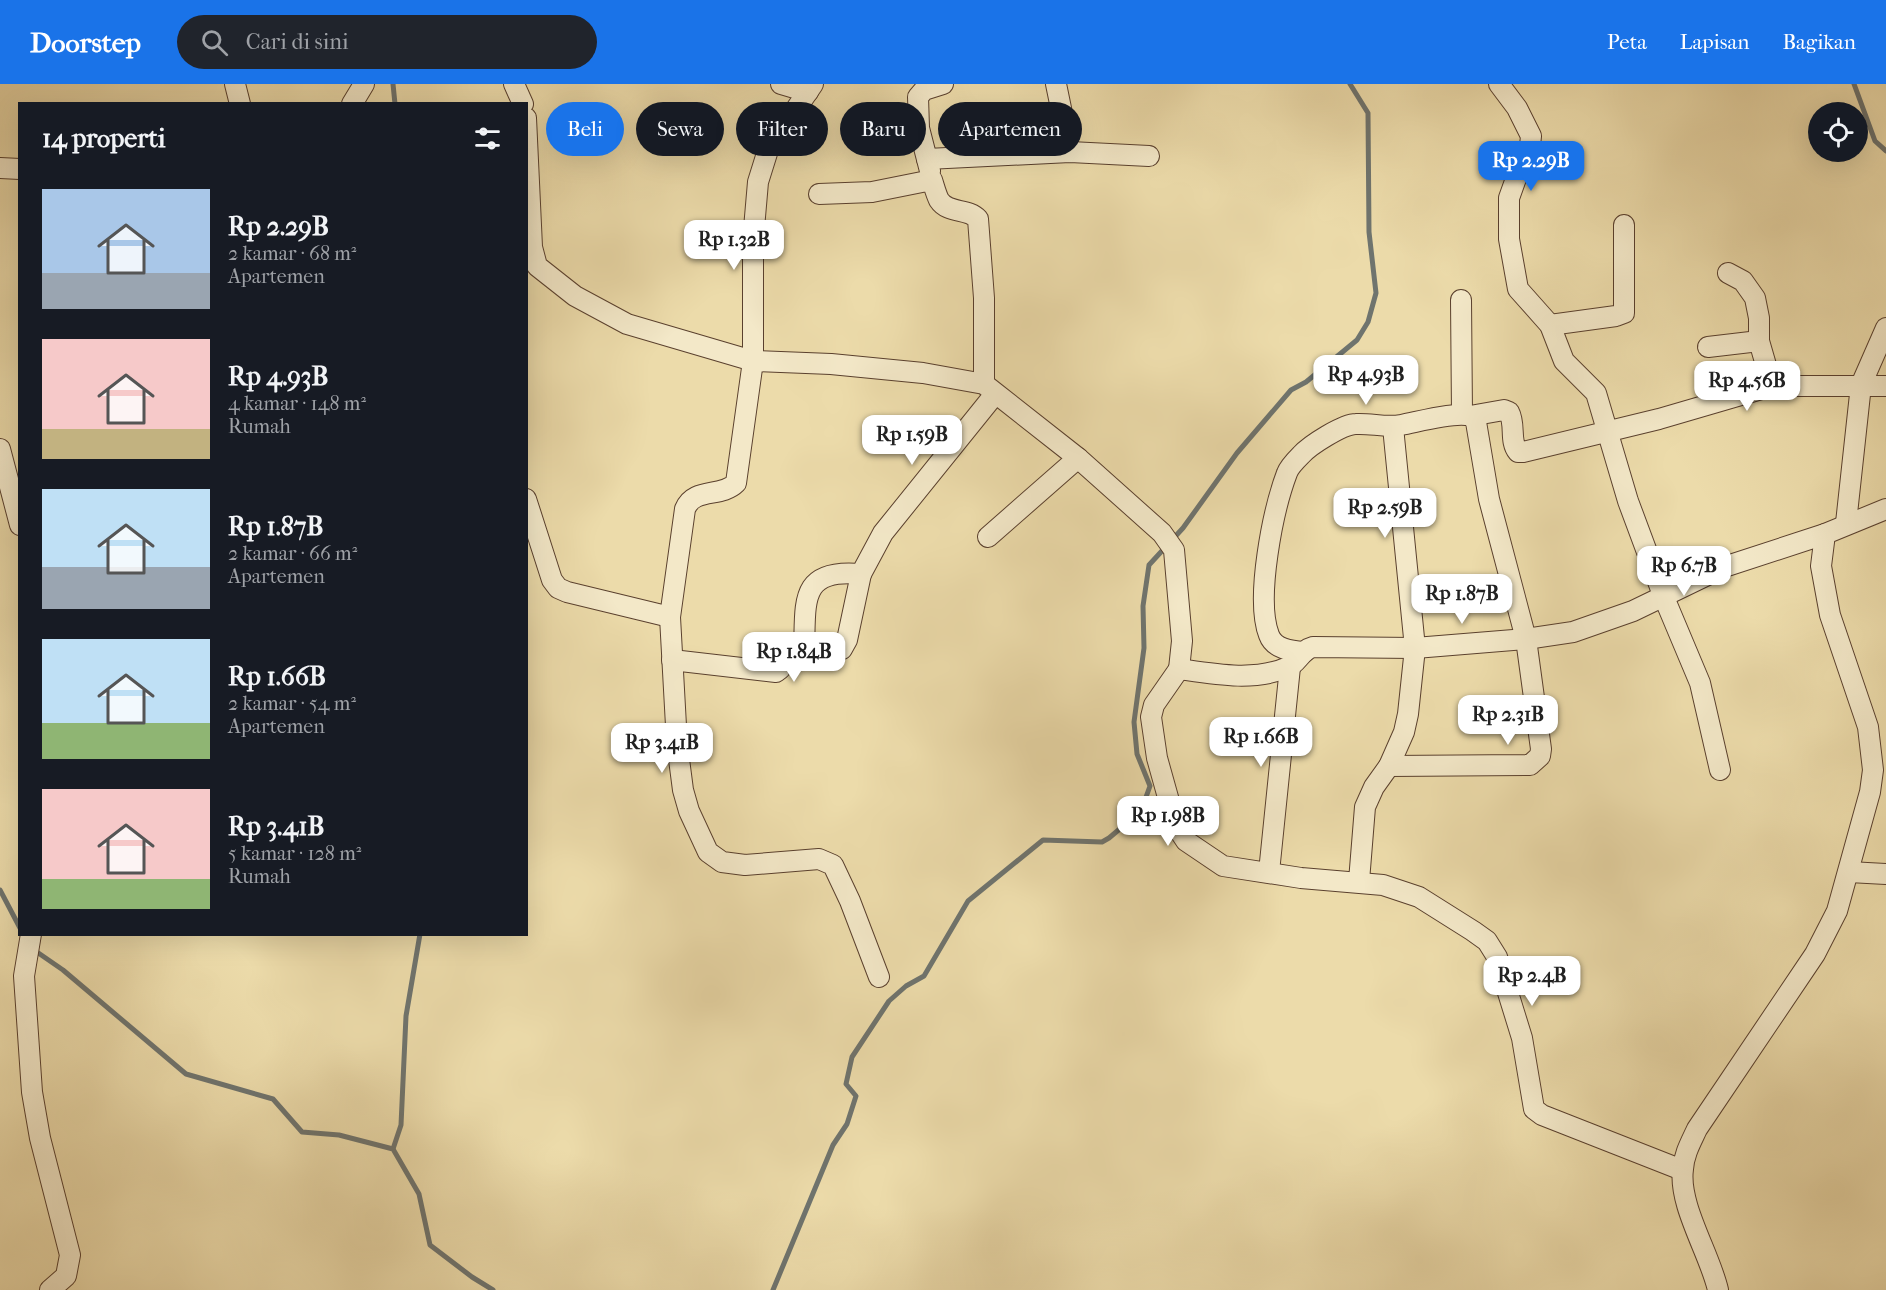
<!DOCTYPE html>
<html lang="id">
<head>
<meta charset="utf-8">
<style>
	:root { --surface:#171b24; --page:#20242c; --text:#f1f3f6; --muted:#9ea1a6; --accent:#1a73e8 }
	body { margin:0; font-family:"IM FELL French Canon",serif; background:var(--page); color:var(--text); height:100vh; display:flex; flex-direction:column; font-size:22px; white-space:nowrap }
	* { box-sizing:border-box; margin:0 }
	p { font-size:20px; color:var(--muted) }
	.icon { flex:none; width:33px; height:33px; fill:none; stroke:currentColor; stroke-width:2; stroke-linecap:round; stroke-linejoin:round }
	.map { position:relative; flex:1; overflow:hidden }
	.details { position:absolute; left:18px; top:18px; width:510px; height:834px; display:flex; flex-direction:column; background:var(--surface); border-radius:0px; box-shadow:0 6px 24px #0002 }
	.details>* { flex:none }
	.top-card { position:absolute; left:546px; top:18px; width:570px; height:54px; display:flex; gap:12px }
	.buttons { position:absolute; left:1808px; top:18px; display:grid; gap:12px }
	.buttons a { display:grid; place-items:center; width:60px; height:60px; border-radius:50%; background:var(--surface); box-shadow:0 6px 24px #0002; font-size:30px }
	.price { position:absolute; translate:-50% -51px; padding:0 14px; border-radius:12px; background:#fff; color:#222; font-size:20px; line-height:39px; filter:drop-shadow(0 2px 3px #0008) }
	.price::after { content:''; position:absolute; left:50%; top:36px; width:18px; height:14px; margin-left:-9px; background:inherit; clip-path:polygon(0 0,100% 0,50% 100%) }
	.price.active { background:var(--accent); color:#fff }
	ul { padding:0; list-style:none }
	li { display:flex; align-items:center; gap:18px; height:150px; padding:0 24px }
	li span { display:grid; place-items:center; flex:none; width:168px; height:120px; border-radius:0px; color:#555 }
	li>.icon { margin-inline-start:auto }
	span .icon { width:72px; height:72px; fill:#fffc; stroke-width:1 }
	li b { font-size:26px }
	h2 { display:flex; justify-content:space-between; align-items:center; height:72px; padding:0 24px; font-size:26px }
	.pill { padding:0 21px; border-radius:27px; background:var(--surface); box-shadow:0 6px 24px #0002; font-size:21px; line-height:54px }
	.pill.active { background:var(--accent); color:#fff }
	header { display:flex; align-items:center; gap:36px; box-sizing:border-box; height:84px; padding:0 30px; background:var(--accent); color:#fff }
	header strong { font-size:28px }
	nav { display:flex; gap:33px; margin-inline-start:auto; font-size:21px }
	.search { width:420px; height:54px; background:var(--page); display:flex; align-items:center; gap:15px; box-sizing:border-box; padding:0 21px; border-radius:33px; color:var(--muted); font-size:22px }
	.map>svg:first-child { display:block }
	.lines { fill:none; stroke-linecap:round; stroke-linejoin:round }
	.stream { stroke:#6f746e; stroke-width:5 }
	.minor-casing { stroke:#5a402e; stroke-width:22 }
	.minor { stroke:#f3e8c8; stroke-width:20 }
</style>
</head>
<body>
<header>
<strong>Doorstep</strong>
<div class="search"><svg class="icon" aria-label="search" viewBox="0 0 24 24"><circle cx="10" cy="10" r="6"/><path d="M15 15l6 6"/></svg>Cari di sini</div>
<nav><a>Peta</a><a>Lapisan</a><a>Bagikan</a></nav>
</header>
<div class="map">
<svg width="1886" height="1206" viewBox="0 0 1886 1206">
	<rect width="100%" height="100%" fill="#ecdbaa"/>
	<filter id="stains"><feTurbulence type="fractalNoise" baseFrequency=".00333" numOctaves="4"/><feColorMatrix values="0 0 0 0 .2 0 0 0 0 .09 0 0 0 0 .02 0 0 0 .5 -.17"/></filter>
	<radialGradient id="worn" r=".72"><stop offset=".6" stop-color="#630" stop-opacity="0"/><stop offset="1" stop-color="#630" stop-opacity=".3"/></radialGradient>
	<g class="lines">
		<g class="stream">
			<polyline points="393,0 395,20"/>
			<polyline points="1854,0 1875,57 1886,67"/>
			<polyline points="0,806 20,844"/>
			<polyline points="34,866 63,886 186,990 273,1015 302,1048 339,1051 393,1065 419,1110 430,1161 472,1193 493,1206"/>
			<polyline points="393,1065 401,1041 406,932 420,850"/>
			<polyline points="773,1206 833,1061 847,1040 856,1012 846,1000 852,973 889,917 906,902 924,892 968,817 1043,756 1102,758 1109,754 1141,727 1150,702 1137,670 1134,638 1144,564 1143,522 1149,481 1183,444 1237,369 1291,306 1306,298 1357,256 1368,238 1376,209 1369,148 1368,29 1350,0"/>
		</g>
		<defs>
			<g id="minor">
				<polyline points="235,0 240,20"/>
				<polyline points="514,0 523,20"/>
				<polyline points="781,0 808,8"/>
				<path d="M 813,0 L 768,66 L 758,98 L 753,156 L 753,277 L 736,399 C 721,414 694,403 685,425 L 670,533 L 677,660 L 683,706 L 689,727 L 708,768 L 722,778 L 745,781 L 819,775 L 833,781 L 850,817 L 879,893"/>
				<polyline points="1056,0 1070,68"/>
				<polyline points="1499,0 1517,24 1531,52 1530,62 1518,89 1509,114 1509,155 1518,205 1550,241 1564,277 1596,309 1628,417 1663,511 1700,599 1720,686"/>
				<polyline points="352,20 364,0"/>
				<path d="M 526,34 L 532,163 L 537,182 L 575,212 L 627,240 L 753,277 L 831,280 L 923,289 L 984,300 L 1078,374 L 1162,449 L 1174,466 L 1182,557 L 1179,585 C 1213,590 1255,598 1288,583 C 1298,579 1301,566 1313,563 L 1415,564 L 1526,555 L 1573,548 L 1633,527 L 1724,483 L 1825,450"/>
				<polyline points="927,75 1070,68 1149,72"/>
				<polyline points="0,84 20,85"/>
				<polyline points="930,87 919,44 918,13 924,6 943,0"/>
				<path d="M 819,110 L 872,108 L 932,96 C 934,102 936,110 939,116 C 948,130 968,124 978,135 L 984,214 L 984,300"/>
				<polyline points="1728,189 1743,197 1755,214 1759,234 1759,257 1772,302"/>
				<polyline points="1461,216 1462,330"/>
				<polyline points="1550,241 1616,232 1624,229 1624,141"/>
				<polyline points="1708,263 1759,257"/>
				<path d="M 1470,332 L 1504,326 L 1509,328 C 1516,341 1509,357 1518,368 L 1523,368 L 1659,335 L 1772,302 L 1886,302"/>
				<polyline points="0,365 20,441"/>
				<polyline points="526,415 552,496 558,504 567,508 670,533"/>
				<polyline points="1846,439 1861,301 1886,244"/>
				<polyline points="988,453 1078,374"/>
				<polyline points="804,567 829,567 842,565 847,556 861,490"/>
				<path d="M 1304,568 C 1291,567 1274,565 1269,551 C 1255,515 1273,426 1287,389 C 1289,383 1296,376 1301,371 C 1310,361 1343,340 1356,340 C 1371,339 1386,344 1401,341 C 1418,338 1459,326 1473,333 L 1476,338 L 1489,415 L 1526,555 L 1541,665 L 1540,672 L 1530,681 L 1389,682"/>
				<path d="M 672,576 L 776,588 L 780,585 L 784,569 L 789,566 L 804,567 C 806,519 798,484 861,490 L 883,449 L 995,310"/>
				<polyline points="1179,585 1154,621 1151,633 1157,674 1176,742 1186,757 1223,782 1301,794 1383,801 1419,813 1473,847 1487,857 1497,873 1522,954 1534,1025 1542,1031 1682,1086"/>
				<polyline points="1269,788 1290,583"/>
				<polyline points="1849,788 1886,790"/>
				<polyline points="1359,797 1365,723 1374,703 1389,682 1404,648 1408,630 1415,564 1393,343"/>
				<polyline points="31,850 24,892 32,1008 40,1054 70,1171 66,1192 50,1206"/>
				<path d="M 1718,1206 C 1710,1170 1678,1121 1683,1085 C 1684,1070 1691,1058 1697,1045 L 1815,870 L 1837,827 L 1870,708 L 1873,686 L 1868,643 L 1830,531 L 1821,482 L 1825,450 L 1886,425"/>
			</g>
		</defs>
		<use href="#minor" class="minor-casing"/>
		<use href="#minor" class="minor"/>
	</g>
	<rect width="100%" height="100%" filter="url(#stains)"/>
	<rect width="100%" height="100%" fill="url(#worn)"/>
</svg>
<div class="buttons">
<a><svg class="icon" aria-label="locate" viewBox="0 0 24 24"><circle cx="12" cy="12" r="6"/><path d="M12 2v4M12 18v4M2 12h4M18 12h4"/></svg></a>
</div>
<b class="price active" style="left:1531px;top:108px">Rp 2.29B</b>
<b class="price" style="left:734px;top:187px">Rp 1.32B</b>
<b class="price" style="left:1366px;top:322px">Rp 4.93B</b>
<b class="price" style="left:1747px;top:328px">Rp 4.56B</b>
<b class="price" style="left:912px;top:382px">Rp 1.59B</b>
<b class="price" style="left:1385px;top:455px">Rp 2.59B</b>
<b class="price" style="left:1684px;top:513px">Rp 6.7B</b>
<b class="price" style="left:1462px;top:541px">Rp 1.87B</b>
<b class="price" style="left:794px;top:599px">Rp 1.84B</b>
<b class="price" style="left:1508px;top:662px">Rp 2.31B</b>
<b class="price" style="left:1261px;top:684px">Rp 1.66B</b>
<b class="price" style="left:662px;top:690px">Rp 3.41B</b>
<b class="price" style="left:1168px;top:763px">Rp 1.98B</b>
<b class="price" style="left:1532px;top:923px">Rp 2.4B</b>
<div class="top-card">
<a class="pill active">Beli</a>
<a class="pill">Sewa</a>
<a class="pill">Filter</a>
<a class="pill">Baru</a>
<a class="pill">Apartemen</a>
</div>
<section class="details">
<h2>14 properti<svg class="icon" aria-label="filters" viewBox="0 0 24 24"><path d="M4 7h16M4 17h16"/><circle cx="9" cy="7" r="2"/><circle cx="15" cy="17" r="2"/></svg></h2>
<ul>
<li><span style="background:linear-gradient(#a9c7e8 70%,#9aa5b1 0)"><svg class="icon" aria-label="home" viewBox="0 0 24 24"><path d="M3 11l9-7 9 7M6 9v11h12V9"/></svg></span><div><b>Rp 2.29B</b><p>2 kamar · 68 m²</p><p>Apartemen</p></div></li>
<li><span style="background:linear-gradient(#f6c9c9 75%,#c2b280 0)"><svg class="icon" aria-label="home" viewBox="0 0 24 24"><path d="M3 11l9-7 9 7M6 9v11h12V9"/></svg></span><div><b>Rp 4.93B</b><p>4 kamar · 148 m²</p><p>Rumah</p></div></li>
<li><span style="background:linear-gradient(#bfe0f5 65%,#9aa5b1 0)"><svg class="icon" aria-label="home" viewBox="0 0 24 24"><path d="M3 11l9-7 9 7M6 9v11h12V9"/></svg></span><div><b>Rp 1.87B</b><p>2 kamar · 66 m²</p><p>Apartemen</p></div></li>
<li><span style="background:linear-gradient(#bfe0f5 70%,#8fb573 0)"><svg class="icon" aria-label="home" viewBox="0 0 24 24"><path d="M3 11l9-7 9 7M6 9v11h12V9"/></svg></span><div><b>Rp 1.66B</b><p>2 kamar · 54 m²</p><p>Apartemen</p></div></li>
<li><span style="background:linear-gradient(#f6c9c9 75%,#8fb573 0)"><svg class="icon" aria-label="home" viewBox="0 0 24 24"><path d="M3 11l9-7 9 7M6 9v11h12V9"/></svg></span><div><b>Rp 3.41B</b><p>5 kamar · 128 m²</p><p>Rumah</p></div></li>
</ul>
</section>
</div>
</body>
</html>
